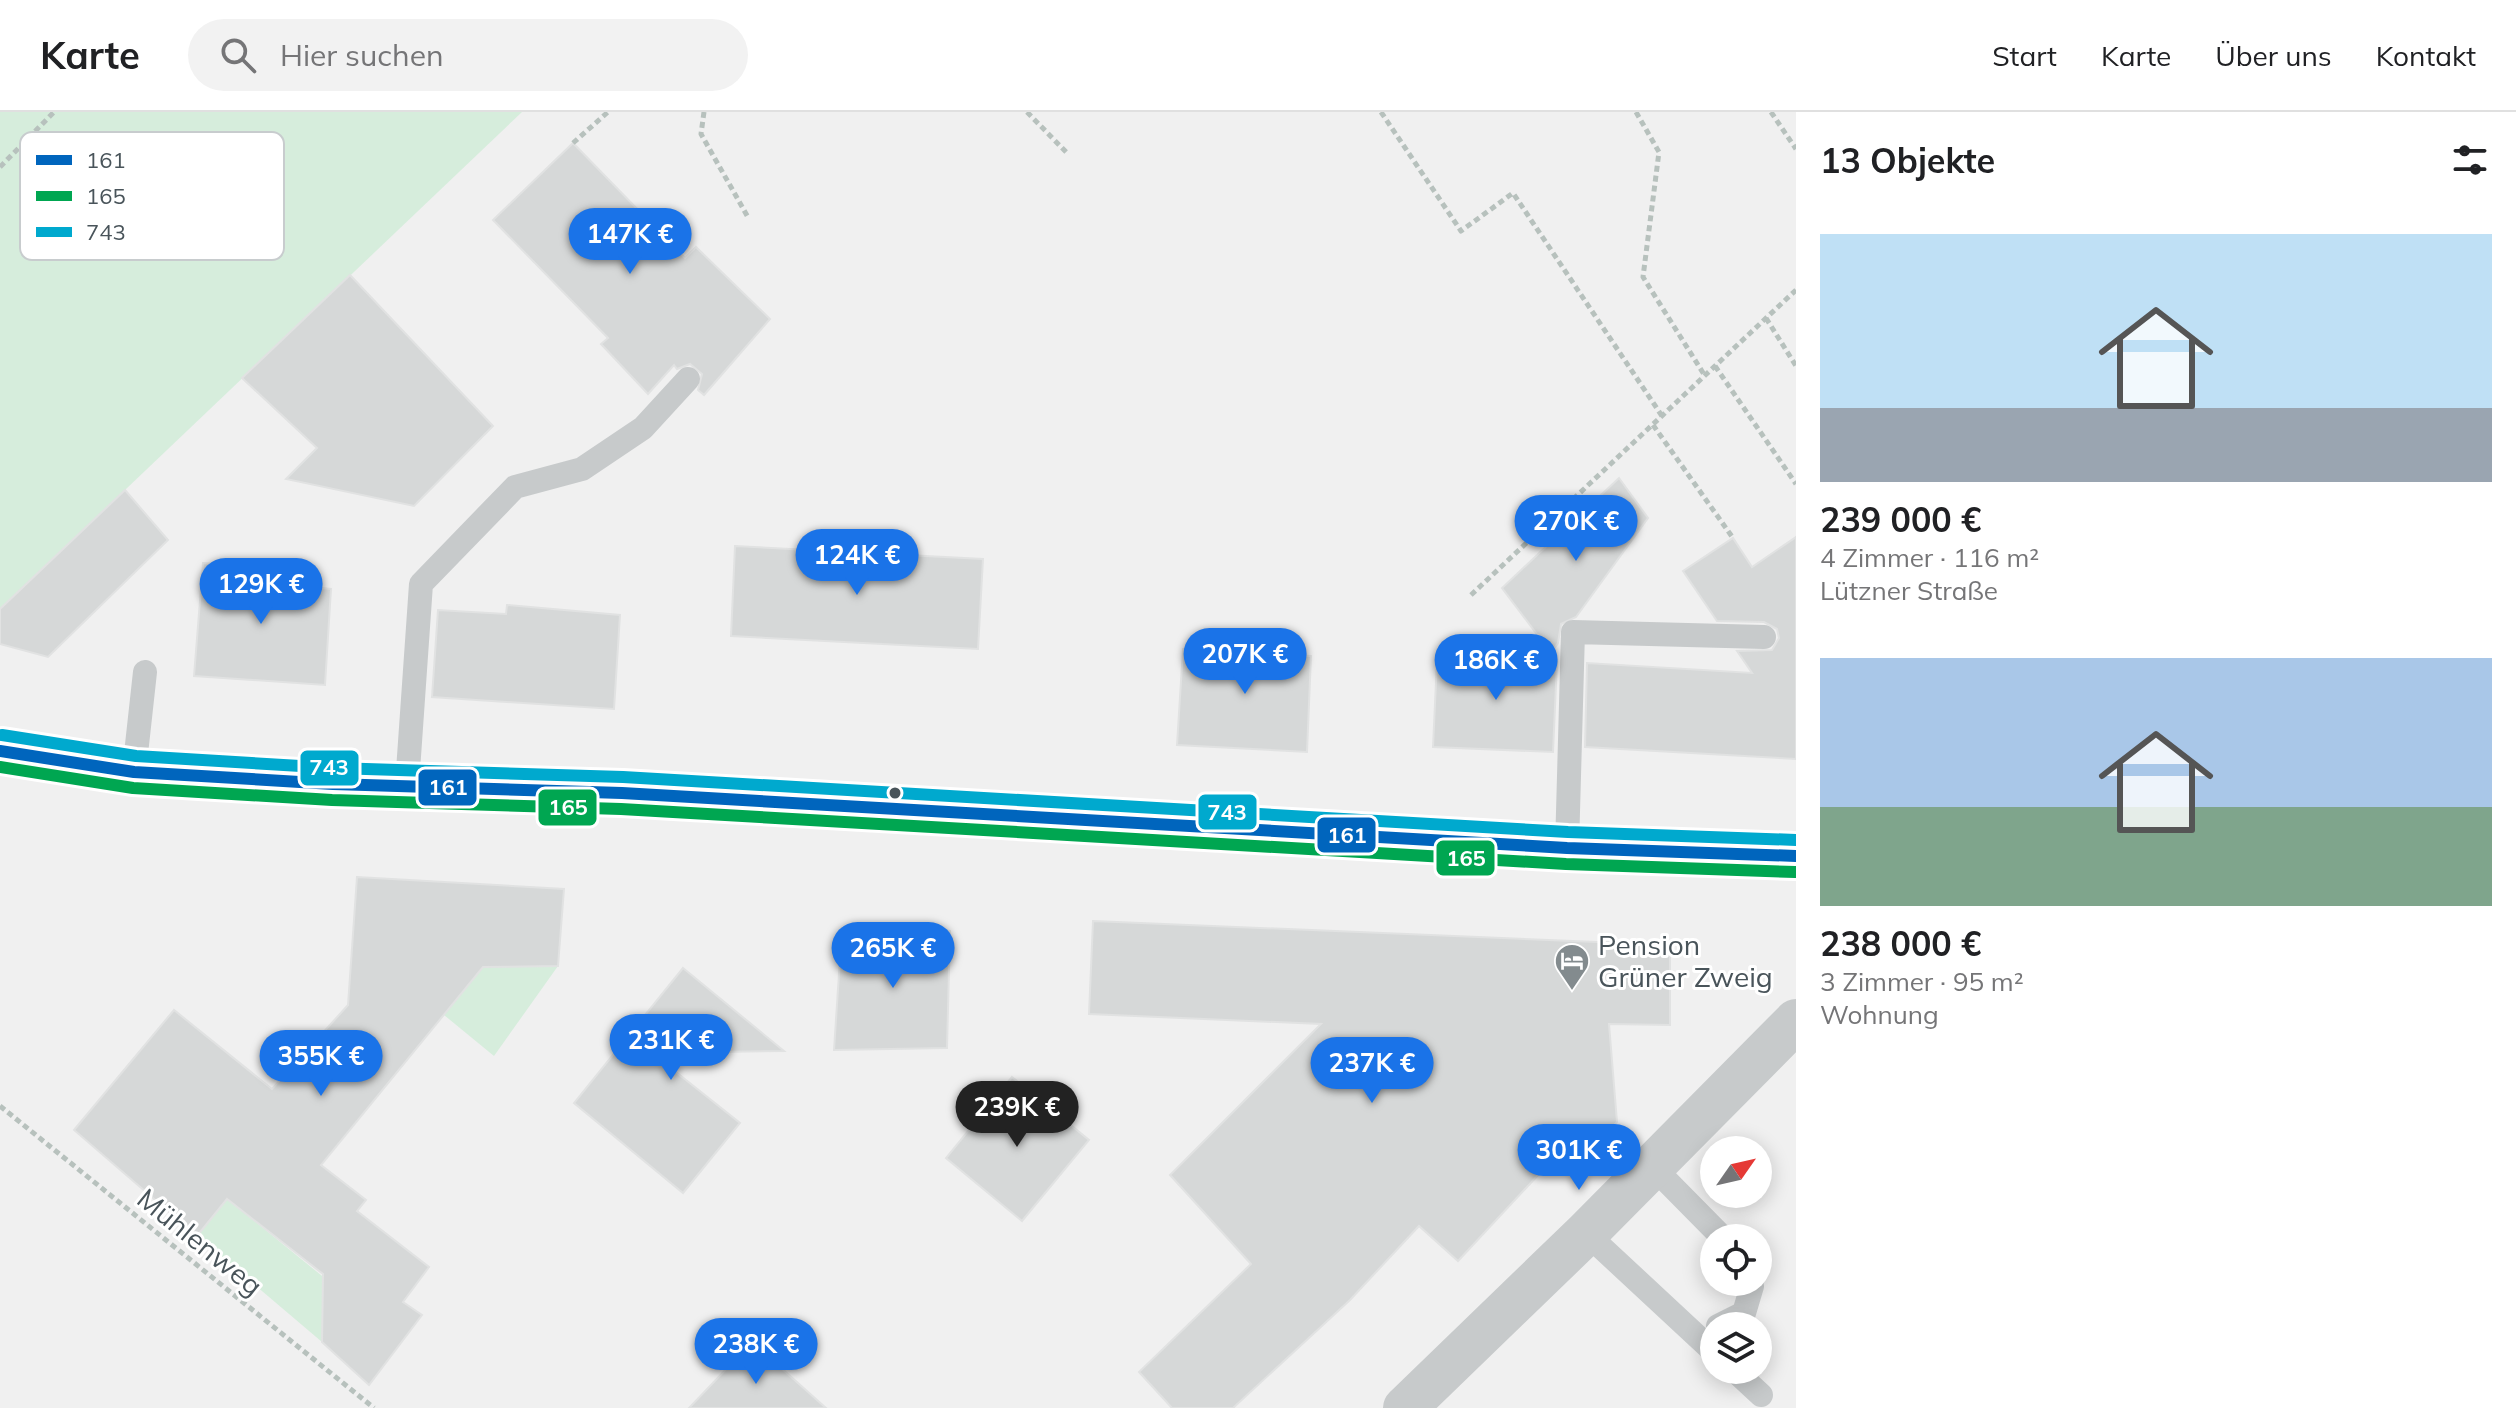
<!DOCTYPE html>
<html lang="de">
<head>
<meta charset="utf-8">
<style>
	:root { --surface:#fff; --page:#f2f2f2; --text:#202124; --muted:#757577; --line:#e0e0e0; --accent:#1a73e8 }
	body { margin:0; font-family:Mulish,sans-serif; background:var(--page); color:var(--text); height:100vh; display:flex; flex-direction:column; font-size:30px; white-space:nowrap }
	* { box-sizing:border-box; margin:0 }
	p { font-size:26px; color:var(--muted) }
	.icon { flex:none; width:44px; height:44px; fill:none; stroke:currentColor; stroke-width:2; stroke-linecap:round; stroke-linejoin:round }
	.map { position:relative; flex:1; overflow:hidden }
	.panel { display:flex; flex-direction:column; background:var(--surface); width:720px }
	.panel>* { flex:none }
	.needle { width:52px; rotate:56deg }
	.controls { position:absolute; left:1700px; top:1024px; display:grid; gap:16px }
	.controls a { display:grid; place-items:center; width:72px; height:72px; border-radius:50%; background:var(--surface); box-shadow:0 4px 20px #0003; font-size:40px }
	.price { position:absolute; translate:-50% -68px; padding:0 18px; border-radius:28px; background:var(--accent); color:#fff; font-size:26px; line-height:52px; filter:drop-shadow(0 2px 4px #0008) }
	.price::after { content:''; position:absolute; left:50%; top:48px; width:24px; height:18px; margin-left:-12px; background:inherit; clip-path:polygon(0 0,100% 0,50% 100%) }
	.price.active { background:#222; color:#fff }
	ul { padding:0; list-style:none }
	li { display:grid; align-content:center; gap:16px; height:424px; padding:0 24px }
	li span { display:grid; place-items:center; height:248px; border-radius:0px; color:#555 }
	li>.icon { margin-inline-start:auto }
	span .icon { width:144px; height:144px; fill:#fffc; stroke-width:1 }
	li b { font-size:34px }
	h2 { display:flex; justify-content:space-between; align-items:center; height:96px; padding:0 24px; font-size:34px }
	header { display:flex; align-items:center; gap:48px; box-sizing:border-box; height:112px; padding:0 40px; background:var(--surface); border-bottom:2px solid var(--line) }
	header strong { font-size:38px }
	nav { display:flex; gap:44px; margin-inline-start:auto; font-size:28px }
	.search { width:560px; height:72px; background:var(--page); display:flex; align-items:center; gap:20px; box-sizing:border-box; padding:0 28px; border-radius:44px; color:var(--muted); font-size:30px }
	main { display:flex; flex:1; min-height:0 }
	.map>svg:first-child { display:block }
	.green { fill:#d6eddc }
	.building { fill:#d6d8d8; stroke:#e1e2e2; stroke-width:2 }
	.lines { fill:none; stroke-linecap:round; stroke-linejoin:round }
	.path { stroke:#b7c1bd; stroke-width:5; stroke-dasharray:6 4; stroke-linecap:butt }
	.lane { stroke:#c7cacb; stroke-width:24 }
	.street { stroke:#c7cacb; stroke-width:44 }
	.primary { stroke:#c5c8cb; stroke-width:44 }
	.bus-1-casing { stroke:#fff; stroke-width:18 }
	.bus-2-casing { stroke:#fff; stroke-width:18 }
	.bus-3-casing { stroke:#fff; stroke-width:18 }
	.bus-1 { stroke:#0065bd; stroke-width:12 }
	.bus-2 { stroke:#00a651; stroke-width:12 }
	.bus-3 { stroke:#00a9ce; stroke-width:12 }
	.bus-dot { fill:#49545a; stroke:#fff; stroke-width:3 }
	.labels { text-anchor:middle; stroke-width:6; stroke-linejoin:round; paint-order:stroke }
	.poi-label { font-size:28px; fill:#49545a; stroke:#fff; text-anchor:start }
	.street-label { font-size:28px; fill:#49545a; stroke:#fff }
	.key { fill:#fff; stroke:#c8ccce; stroke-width:2 }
	.key-label { font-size:22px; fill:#49545a }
	.line-badge { stroke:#fff; stroke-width:3 }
	.badge-label { font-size:22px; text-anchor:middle; font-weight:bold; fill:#fff }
</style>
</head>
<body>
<header>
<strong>Karte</strong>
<div class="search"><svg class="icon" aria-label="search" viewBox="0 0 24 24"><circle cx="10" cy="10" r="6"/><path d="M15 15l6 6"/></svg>Hier suchen</div>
<nav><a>Start</a><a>Karte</a><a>Über uns</a><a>Kontakt</a></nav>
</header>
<main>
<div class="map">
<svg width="1796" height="1296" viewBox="0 0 1796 1296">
	<rect width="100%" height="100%" fill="#f0f0f0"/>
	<g class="green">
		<polygon points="0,0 522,0 0,497"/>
		<polygon points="558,854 494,944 444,903 483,855"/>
		<polygon points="227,1087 332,1172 323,1183 322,1230 197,1124"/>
	</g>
	<g class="building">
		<polygon points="573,31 685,146 696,135 770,207 704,283 698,278 702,262 690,252 677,257 674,253 648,282 601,232 608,226 493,108"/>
		<polygon points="350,163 493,314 414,394 286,367 317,336 242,266"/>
		<polygon points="1619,366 1648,406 1576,505 1561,512 1558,531 1551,541 1502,476"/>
		<polygon points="125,378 168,428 48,545 0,532 0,497"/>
		<polygon points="1796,425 1796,647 1585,635 1587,551 1752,561 1737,539 1772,538 1779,526 1777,517 1764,510 1717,509 1683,459 1733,426 1752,455"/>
		<polygon points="735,434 983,447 978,537 731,524"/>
		<polygon points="203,451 293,457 291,473 331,477 325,573 194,564"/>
		<polygon points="507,493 620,503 614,597 432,585 438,498 506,502"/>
		<polygon points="1230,518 1276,519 1276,542 1311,544 1307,640 1177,633 1183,537 1229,540"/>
		<polygon points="1468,536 1550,542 1545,549 1557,550 1553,640 1433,635 1437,548 1467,549"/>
		<polygon points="357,765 564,777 558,854 483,855 321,1053 366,1088 357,1099 429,1155 403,1190 422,1203 369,1273 322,1230 323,1162 227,1087 197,1124 74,1018 174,898 272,977 348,893"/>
		<polygon points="1093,809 1670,833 1670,913 1609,912 1617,1010 1583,1046 1568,1031 1458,1149 1419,1114 1350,1188 1233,1296 1172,1296 1139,1260 1251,1152 1170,1063 1321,912 1089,902"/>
		<polygon points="842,816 950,819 947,936 834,938"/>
		<polygon points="683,856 784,939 652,941 740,1011 683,1081 574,991"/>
		<polygon points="1012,965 1089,1028 1022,1109 946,1046"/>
		<polygon points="752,1230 826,1296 689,1296"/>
	</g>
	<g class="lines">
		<g class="path">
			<polyline points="704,0 701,22 749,107"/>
			<polyline points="1027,0 1067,41"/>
			<polyline points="1381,0 1461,119 1513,81 1662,304"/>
			<polyline points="1636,0 1659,40 1643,165 1705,264"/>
			<polyline points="1771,0 1796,37"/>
			<polyline points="573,31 608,0"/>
			<polyline points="0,55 54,0"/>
			<polyline points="1766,206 1796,254"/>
			<polyline points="1715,254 1796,372"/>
			<polyline points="1653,313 1733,426"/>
			<polyline points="1471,483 1796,178"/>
			<polyline points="0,994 374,1296"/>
		</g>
		<g class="lane">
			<polyline points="134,660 145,560"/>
			<polyline points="407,673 421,472 515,375 582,357 643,316 688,267"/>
			<polyline points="1567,736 1573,520 1764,525"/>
			<polyline points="1652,1054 1723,1126"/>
			<polyline points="1586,1121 1714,1240"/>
			<polyline points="1718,1214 1744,1201 1752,1174 1750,1170"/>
			<polyline points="1734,1258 1761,1283"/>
		</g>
		<polyline class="street" points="1405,1296 1586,1121 1796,909"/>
		<polyline class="primary" points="0,639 134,660 333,672 622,681 1567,736 1796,744"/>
		<defs>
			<polyline id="bus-1" points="0,639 134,660 333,672 622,681 1567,736 1796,744"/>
			<polyline id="bus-2" points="0,655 133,676 332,688 621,697 1566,752 1795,760"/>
			<polyline id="bus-3" points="2,623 136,644 334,656 623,665 1568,720 1796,728"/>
		</defs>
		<use href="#bus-1" class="bus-1-casing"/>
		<use href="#bus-2" class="bus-2-casing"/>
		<use href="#bus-3" class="bus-3-casing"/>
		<use href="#bus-1" class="bus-1"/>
		<use href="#bus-2" class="bus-2"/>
		<use href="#bus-3" class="bus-3"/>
	</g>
	<defs>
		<symbol id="hotel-pin" viewBox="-11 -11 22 30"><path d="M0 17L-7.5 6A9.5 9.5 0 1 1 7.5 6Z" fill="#838b8e" stroke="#fff"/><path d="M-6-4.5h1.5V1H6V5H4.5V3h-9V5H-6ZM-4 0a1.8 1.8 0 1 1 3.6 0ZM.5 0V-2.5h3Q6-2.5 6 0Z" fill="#fff"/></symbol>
	</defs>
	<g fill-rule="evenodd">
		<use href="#hotel-pin" x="1552" y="829" width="40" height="54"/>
	</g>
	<circle class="bus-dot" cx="895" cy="681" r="7"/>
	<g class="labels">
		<g class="poi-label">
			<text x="1598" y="843">Pension<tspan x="1598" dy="32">Grüner Zweig</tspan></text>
		</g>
		<g class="street-label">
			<text transform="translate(200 1130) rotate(39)" y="10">Mühlenweg</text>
		</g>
	</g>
	<rect x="20" y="20" width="264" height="128" rx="12" class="key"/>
	<rect x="36" y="43" width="36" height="10" fill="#0065bd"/>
	<rect x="36" y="79" width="36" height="10" fill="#00a651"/>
	<rect x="36" y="115" width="36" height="10" fill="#00a9ce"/>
	<g class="key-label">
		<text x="86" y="56">161</text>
		<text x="86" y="92">165</text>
		<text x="86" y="128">743</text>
	</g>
	<g class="line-badge">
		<rect x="299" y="637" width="61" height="38" rx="8" fill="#00a9ce"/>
		<rect x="417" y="656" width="61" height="39" rx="8" fill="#0065bd"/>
		<rect x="537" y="676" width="61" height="39" rx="8" fill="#00a651"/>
		<rect x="1197" y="681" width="61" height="38" rx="8" fill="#00a9ce"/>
		<rect x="1316" y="704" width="61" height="38" rx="8" fill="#0065bd"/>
		<rect x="1435" y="727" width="61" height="38" rx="8" fill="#00a651"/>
	</g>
	<g class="badge-label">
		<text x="329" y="663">743</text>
		<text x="448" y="683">161</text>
		<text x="568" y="703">165</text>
		<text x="1227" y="708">743</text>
		<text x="1347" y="731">161</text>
		<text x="1466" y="754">165</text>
	</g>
</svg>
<div class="controls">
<a><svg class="needle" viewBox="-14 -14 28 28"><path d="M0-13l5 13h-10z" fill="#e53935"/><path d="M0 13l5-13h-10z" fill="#757577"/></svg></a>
<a><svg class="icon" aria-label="locate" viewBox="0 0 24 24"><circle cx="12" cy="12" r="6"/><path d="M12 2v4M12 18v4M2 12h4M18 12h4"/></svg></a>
<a><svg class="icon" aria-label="layers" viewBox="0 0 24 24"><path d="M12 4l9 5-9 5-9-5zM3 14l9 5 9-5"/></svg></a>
</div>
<b class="price" style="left:630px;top:164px">147K €</b>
<b class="price" style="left:1576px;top:451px">270K €</b>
<b class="price" style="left:857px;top:485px">124K €</b>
<b class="price" style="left:261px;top:514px">129K €</b>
<b class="price" style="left:1245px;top:584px">207K €</b>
<b class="price" style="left:1496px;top:590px">186K €</b>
<b class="price" style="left:893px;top:878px">265K €</b>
<b class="price" style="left:671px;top:970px">231K €</b>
<b class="price" style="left:321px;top:986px">355K €</b>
<b class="price" style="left:1372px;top:993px">237K €</b>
<b class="price active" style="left:1017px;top:1037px">239K €</b>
<b class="price" style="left:1579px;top:1080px">301K €</b>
<b class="price" style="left:756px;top:1274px">238K €</b>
</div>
<section class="panel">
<h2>13 Objekte<svg class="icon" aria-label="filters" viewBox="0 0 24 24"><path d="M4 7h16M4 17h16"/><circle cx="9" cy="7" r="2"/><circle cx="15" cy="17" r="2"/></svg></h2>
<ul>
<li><span style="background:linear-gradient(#bfe0f5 70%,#9aa5b1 0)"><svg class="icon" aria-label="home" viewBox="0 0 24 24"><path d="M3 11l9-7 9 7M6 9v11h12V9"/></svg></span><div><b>239 000 €</b><p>4 Zimmer · 116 m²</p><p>Lützner Straße</p></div></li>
<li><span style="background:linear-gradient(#a9c7e8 60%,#7fa58c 0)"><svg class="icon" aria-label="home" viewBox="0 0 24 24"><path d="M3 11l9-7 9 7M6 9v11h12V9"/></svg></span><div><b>238 000 €</b><p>3 Zimmer · 95 m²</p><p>Wohnung</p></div></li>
</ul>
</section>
</main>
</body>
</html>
